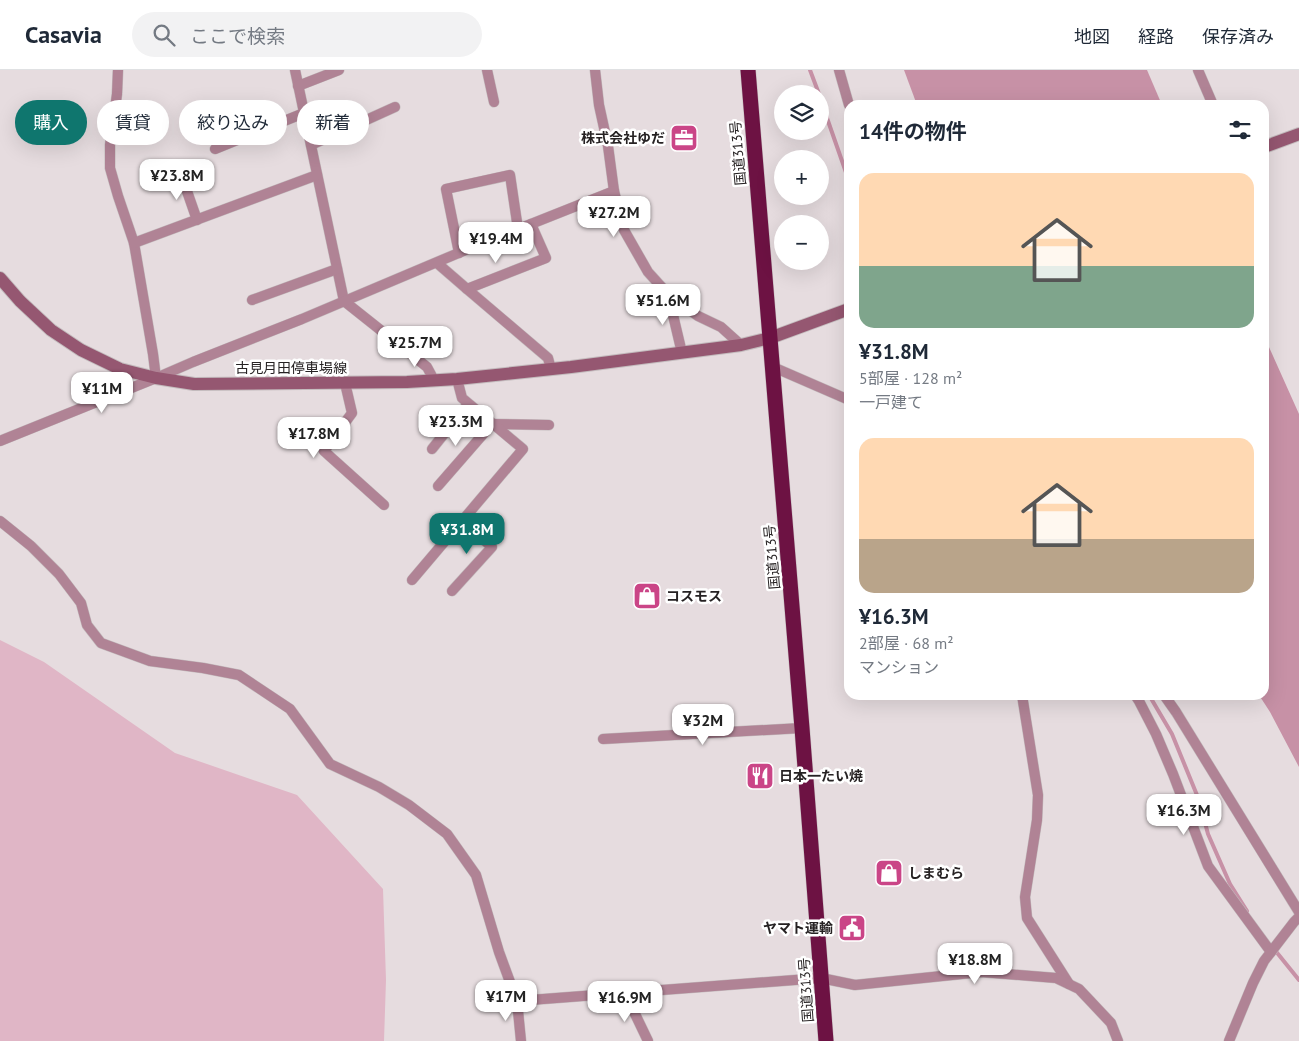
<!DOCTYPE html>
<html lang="ja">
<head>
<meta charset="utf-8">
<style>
	:root { --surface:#fff; --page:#f2f2f3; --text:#1f2937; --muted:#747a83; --line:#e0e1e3; --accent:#0f766e }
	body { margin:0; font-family:"PT Sans","Noto Sans JP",sans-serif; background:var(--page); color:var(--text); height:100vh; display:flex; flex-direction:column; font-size:19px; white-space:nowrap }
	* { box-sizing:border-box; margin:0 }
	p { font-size:16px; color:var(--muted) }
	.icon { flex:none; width:28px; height:28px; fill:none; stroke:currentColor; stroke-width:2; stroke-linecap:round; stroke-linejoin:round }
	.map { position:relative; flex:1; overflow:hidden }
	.side { position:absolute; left:844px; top:30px; width:425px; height:600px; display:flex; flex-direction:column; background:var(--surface); border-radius:15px; box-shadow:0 5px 20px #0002 }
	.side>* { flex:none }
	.top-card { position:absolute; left:15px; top:30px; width:475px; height:45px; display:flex; gap:10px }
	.fabs { position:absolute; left:774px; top:15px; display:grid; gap:10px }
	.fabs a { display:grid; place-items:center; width:55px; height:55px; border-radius:50%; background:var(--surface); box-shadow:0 5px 20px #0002; font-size:25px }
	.price { position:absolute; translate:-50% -42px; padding:0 11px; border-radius:10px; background:#fff; color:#222; font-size:16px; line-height:32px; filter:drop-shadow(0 1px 2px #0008) }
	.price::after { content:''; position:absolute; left:50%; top:30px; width:15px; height:11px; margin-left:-8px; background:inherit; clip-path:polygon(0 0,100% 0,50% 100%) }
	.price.current { background:var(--accent); color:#fff }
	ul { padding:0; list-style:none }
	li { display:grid; align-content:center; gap:10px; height:265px; padding:0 15px }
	li span { display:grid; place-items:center; height:155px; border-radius:15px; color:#555 }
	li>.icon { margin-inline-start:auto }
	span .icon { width:90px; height:90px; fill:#fffc; stroke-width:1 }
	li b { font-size:21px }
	h2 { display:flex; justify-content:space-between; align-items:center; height:60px; padding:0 15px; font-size:21px }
	.chip { padding:0 18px; border-radius:22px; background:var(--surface); box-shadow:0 5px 20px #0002; font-size:18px; line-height:45px }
	.chip.current { background:var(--accent); color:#fff }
	header { display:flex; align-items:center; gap:30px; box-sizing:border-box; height:70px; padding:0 25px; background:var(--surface); border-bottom:1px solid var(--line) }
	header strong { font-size:24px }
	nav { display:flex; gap:28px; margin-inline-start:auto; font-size:18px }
	.search { width:350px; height:45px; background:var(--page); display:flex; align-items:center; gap:12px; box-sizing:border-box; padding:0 18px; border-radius:28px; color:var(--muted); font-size:19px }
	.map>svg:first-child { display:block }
	.green { fill:#e0b6c6 }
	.water { fill:#c791a6 }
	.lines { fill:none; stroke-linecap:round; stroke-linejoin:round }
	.stream { stroke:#c791a6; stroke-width:4 }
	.street-casing { stroke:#c3bbbd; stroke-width:11 }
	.secondary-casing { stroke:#c3bbbd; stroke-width:14 }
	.highway-casing { stroke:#c3bbbd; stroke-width:16 }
	.street { stroke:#b08395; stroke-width:10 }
	.secondary { stroke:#955771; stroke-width:12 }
	.highway { stroke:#6d1243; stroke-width:15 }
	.labels { text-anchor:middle; stroke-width:5; stroke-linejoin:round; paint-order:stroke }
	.poi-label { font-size:14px; font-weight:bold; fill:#262223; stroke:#fff; text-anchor:start }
	.street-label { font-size:14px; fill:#262223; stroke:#fff }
</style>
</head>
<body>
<header>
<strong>Casavia</strong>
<div class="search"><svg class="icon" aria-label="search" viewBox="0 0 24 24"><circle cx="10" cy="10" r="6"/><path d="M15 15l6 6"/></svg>ここで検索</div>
<nav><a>地図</a><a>経路</a><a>保存済み</a></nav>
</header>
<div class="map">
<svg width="1299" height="971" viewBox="0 0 1299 971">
	<rect width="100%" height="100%" fill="#e6dcdf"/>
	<polygon class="green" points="0,570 44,592 175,683 297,725 383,819 386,910 384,971 0,971"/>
	<g class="water">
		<polygon points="904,0 1147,0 1162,35 917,35"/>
		<polygon points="1264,266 1299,344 1299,697 1270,642 1259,625 1264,625"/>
	</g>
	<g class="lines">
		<g class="stream">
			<polyline points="810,0 819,24"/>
			<polyline points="820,28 849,111"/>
			<polyline points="1149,625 1172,664 1199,730 1208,764 1230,814 1247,841"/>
			<polyline points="1274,879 1299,910"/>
		</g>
		<defs>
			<g id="street">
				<polyline points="118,0 117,24 110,75 110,98 118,126 134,173 153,284 156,308"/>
				<polyline points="295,0 344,231 427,297 434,310"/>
				<polyline points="487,0 494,32"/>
				<polyline points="595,0 599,35 608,76 614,121 624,160 648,202 668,224 698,246 721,257 741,275"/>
				<polyline points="839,0 849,35"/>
				<polyline points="1198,0 1213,35"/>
				<polyline points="298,16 339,0"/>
				<polyline points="311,75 395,37"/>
				<polyline points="215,79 304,43"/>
				<polyline points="181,104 197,150"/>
				<polyline points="134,173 317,105"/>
				<polyline points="459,183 446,119 510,105 518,159"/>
				<polyline points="437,193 467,219 546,188 531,154"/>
				<polyline points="467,219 548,288 551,299"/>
				<polyline points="668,224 682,283"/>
				<polyline points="252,230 337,199"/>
				<polyline points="773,297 849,330"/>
				<polyline points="345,313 352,343 324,381 384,435"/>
				<polyline points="0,371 156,308 193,292 302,249 468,179 614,121"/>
				<polyline points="432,379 468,334"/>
				<polyline points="438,416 492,354 549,355"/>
				<polyline points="0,451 31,476 59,504 81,533 87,555 101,573 150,591 203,598 239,605 290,639 330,694 379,717 409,735 447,764 476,805 499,882 517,931 521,971"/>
				<polyline points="412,510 523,379 462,328 457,309"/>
				<polyline points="452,521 492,477 462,451"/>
				<polyline points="1022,625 1038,725 1037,750 1025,827 1027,848 1069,914"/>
				<polyline points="1135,625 1139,631 1156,664 1173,704 1208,796 1271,882"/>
				<polyline points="1164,625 1176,642 1299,842"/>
				<polyline points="603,669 802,658"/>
				<polyline points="625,923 648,971"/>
				<polyline points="517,931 821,908 855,915 981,902 1056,908 1079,919 1111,953 1118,971"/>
				<polyline points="1229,971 1253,913 1264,891 1294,852 1299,847"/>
			</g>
			<g id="secondary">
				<polyline points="1264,77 1299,64"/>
				<polyline points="0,208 20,231 51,260 81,280 120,299 156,308 194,314 407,312 457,309 571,297 741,275 770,268 849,239"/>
			</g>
			<polyline id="highway" points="748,0 802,658 826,971"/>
		</defs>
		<use href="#street" class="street-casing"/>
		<use href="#secondary" class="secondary-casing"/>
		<use href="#highway" class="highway-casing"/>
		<use href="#street" class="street"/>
		<use href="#secondary" class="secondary"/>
		<use href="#highway" class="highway"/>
	</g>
	<defs>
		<symbol id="office-square" viewBox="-11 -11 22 22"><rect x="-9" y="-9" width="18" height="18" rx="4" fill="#ca4587" stroke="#fff"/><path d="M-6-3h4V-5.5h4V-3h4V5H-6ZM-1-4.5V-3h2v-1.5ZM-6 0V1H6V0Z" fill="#fff"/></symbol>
		<symbol id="shop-square" viewBox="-11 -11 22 22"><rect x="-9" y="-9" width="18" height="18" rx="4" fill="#ca4587" stroke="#fff"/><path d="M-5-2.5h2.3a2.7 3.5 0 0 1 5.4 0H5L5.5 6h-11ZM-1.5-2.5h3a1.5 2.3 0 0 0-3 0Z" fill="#fff"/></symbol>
		<symbol id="restaurant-square" viewBox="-11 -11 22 22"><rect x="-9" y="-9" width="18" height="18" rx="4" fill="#ca4587" stroke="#fff"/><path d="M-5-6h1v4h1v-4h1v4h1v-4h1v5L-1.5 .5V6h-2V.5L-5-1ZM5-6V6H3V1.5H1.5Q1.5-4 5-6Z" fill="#fff"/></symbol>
		<symbol id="civic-square" viewBox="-11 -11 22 22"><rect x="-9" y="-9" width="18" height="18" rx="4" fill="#ca4587" stroke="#fff"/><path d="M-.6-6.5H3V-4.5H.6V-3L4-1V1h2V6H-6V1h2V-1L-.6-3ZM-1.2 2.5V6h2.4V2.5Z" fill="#fff"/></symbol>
	</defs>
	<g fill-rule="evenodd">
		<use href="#office-square" x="668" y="52" width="32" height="32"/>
		<use href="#shop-square" x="631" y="510" width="32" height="32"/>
		<use href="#restaurant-square" x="744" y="690" width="32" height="32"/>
		<use href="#shop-square" x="873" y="787" width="32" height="32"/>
		<use href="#civic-square" x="836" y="842" width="32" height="32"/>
	</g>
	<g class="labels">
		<g class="poi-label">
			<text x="665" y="73" text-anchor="end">株式会社ゆだ</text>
			<text x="666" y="531">コスモス</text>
			<text x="779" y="711">日本一たい焼</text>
			<text x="908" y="808">しまむら</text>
			<text x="833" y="863" text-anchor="end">ヤマト運輸</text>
		</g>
		<g class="street-label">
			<text transform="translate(738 83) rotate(-95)" y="5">国道313号</text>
			<text x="291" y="303">古見月田停車場線</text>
			<text transform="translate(772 487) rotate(-95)" y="5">国道313号</text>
			<text transform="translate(806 920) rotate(-94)" y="5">国道313号</text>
		</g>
	</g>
</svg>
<div class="fabs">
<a><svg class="icon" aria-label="layers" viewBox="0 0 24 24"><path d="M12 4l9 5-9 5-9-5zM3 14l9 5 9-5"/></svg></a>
<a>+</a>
<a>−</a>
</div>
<b class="price" style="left:177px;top:131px">¥23.8M</b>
<b class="price" style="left:614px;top:168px">¥27.2M</b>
<b class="price" style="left:496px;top:194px">¥19.4M</b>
<b class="price" style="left:663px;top:256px">¥51.6M</b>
<b class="price" style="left:415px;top:298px">¥25.7M</b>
<b class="price" style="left:102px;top:344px">¥11M</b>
<b class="price" style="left:456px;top:377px">¥23.3M</b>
<b class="price" style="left:314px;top:389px">¥17.8M</b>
<b class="price current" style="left:467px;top:485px">¥31.8M</b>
<b class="price" style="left:703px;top:676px">¥32M</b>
<b class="price" style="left:1184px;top:766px">¥16.3M</b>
<b class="price" style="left:975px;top:915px">¥18.8M</b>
<b class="price" style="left:506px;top:952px">¥17M</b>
<b class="price" style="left:625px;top:953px">¥16.9M</b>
<div class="top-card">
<a class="chip current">購入</a>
<a class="chip">賃貸</a>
<a class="chip">絞り込み</a>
<a class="chip">新着</a>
</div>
<section class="side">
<h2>14件の物件<svg class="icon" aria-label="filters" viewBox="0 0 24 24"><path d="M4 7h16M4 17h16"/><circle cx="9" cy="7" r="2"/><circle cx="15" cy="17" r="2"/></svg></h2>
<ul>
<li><span style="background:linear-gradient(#ffd9b3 60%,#7fa58c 0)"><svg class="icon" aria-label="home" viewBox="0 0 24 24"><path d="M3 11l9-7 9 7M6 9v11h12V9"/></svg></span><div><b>¥31.8M</b><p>5部屋 · 128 m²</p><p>一戸建て</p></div></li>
<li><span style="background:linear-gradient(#ffd9b3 65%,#b9a48a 0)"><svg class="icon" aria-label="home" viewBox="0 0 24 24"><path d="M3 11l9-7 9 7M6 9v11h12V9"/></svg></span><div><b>¥16.3M</b><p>2部屋 · 68 m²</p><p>マンション</p></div></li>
</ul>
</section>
</div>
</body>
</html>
